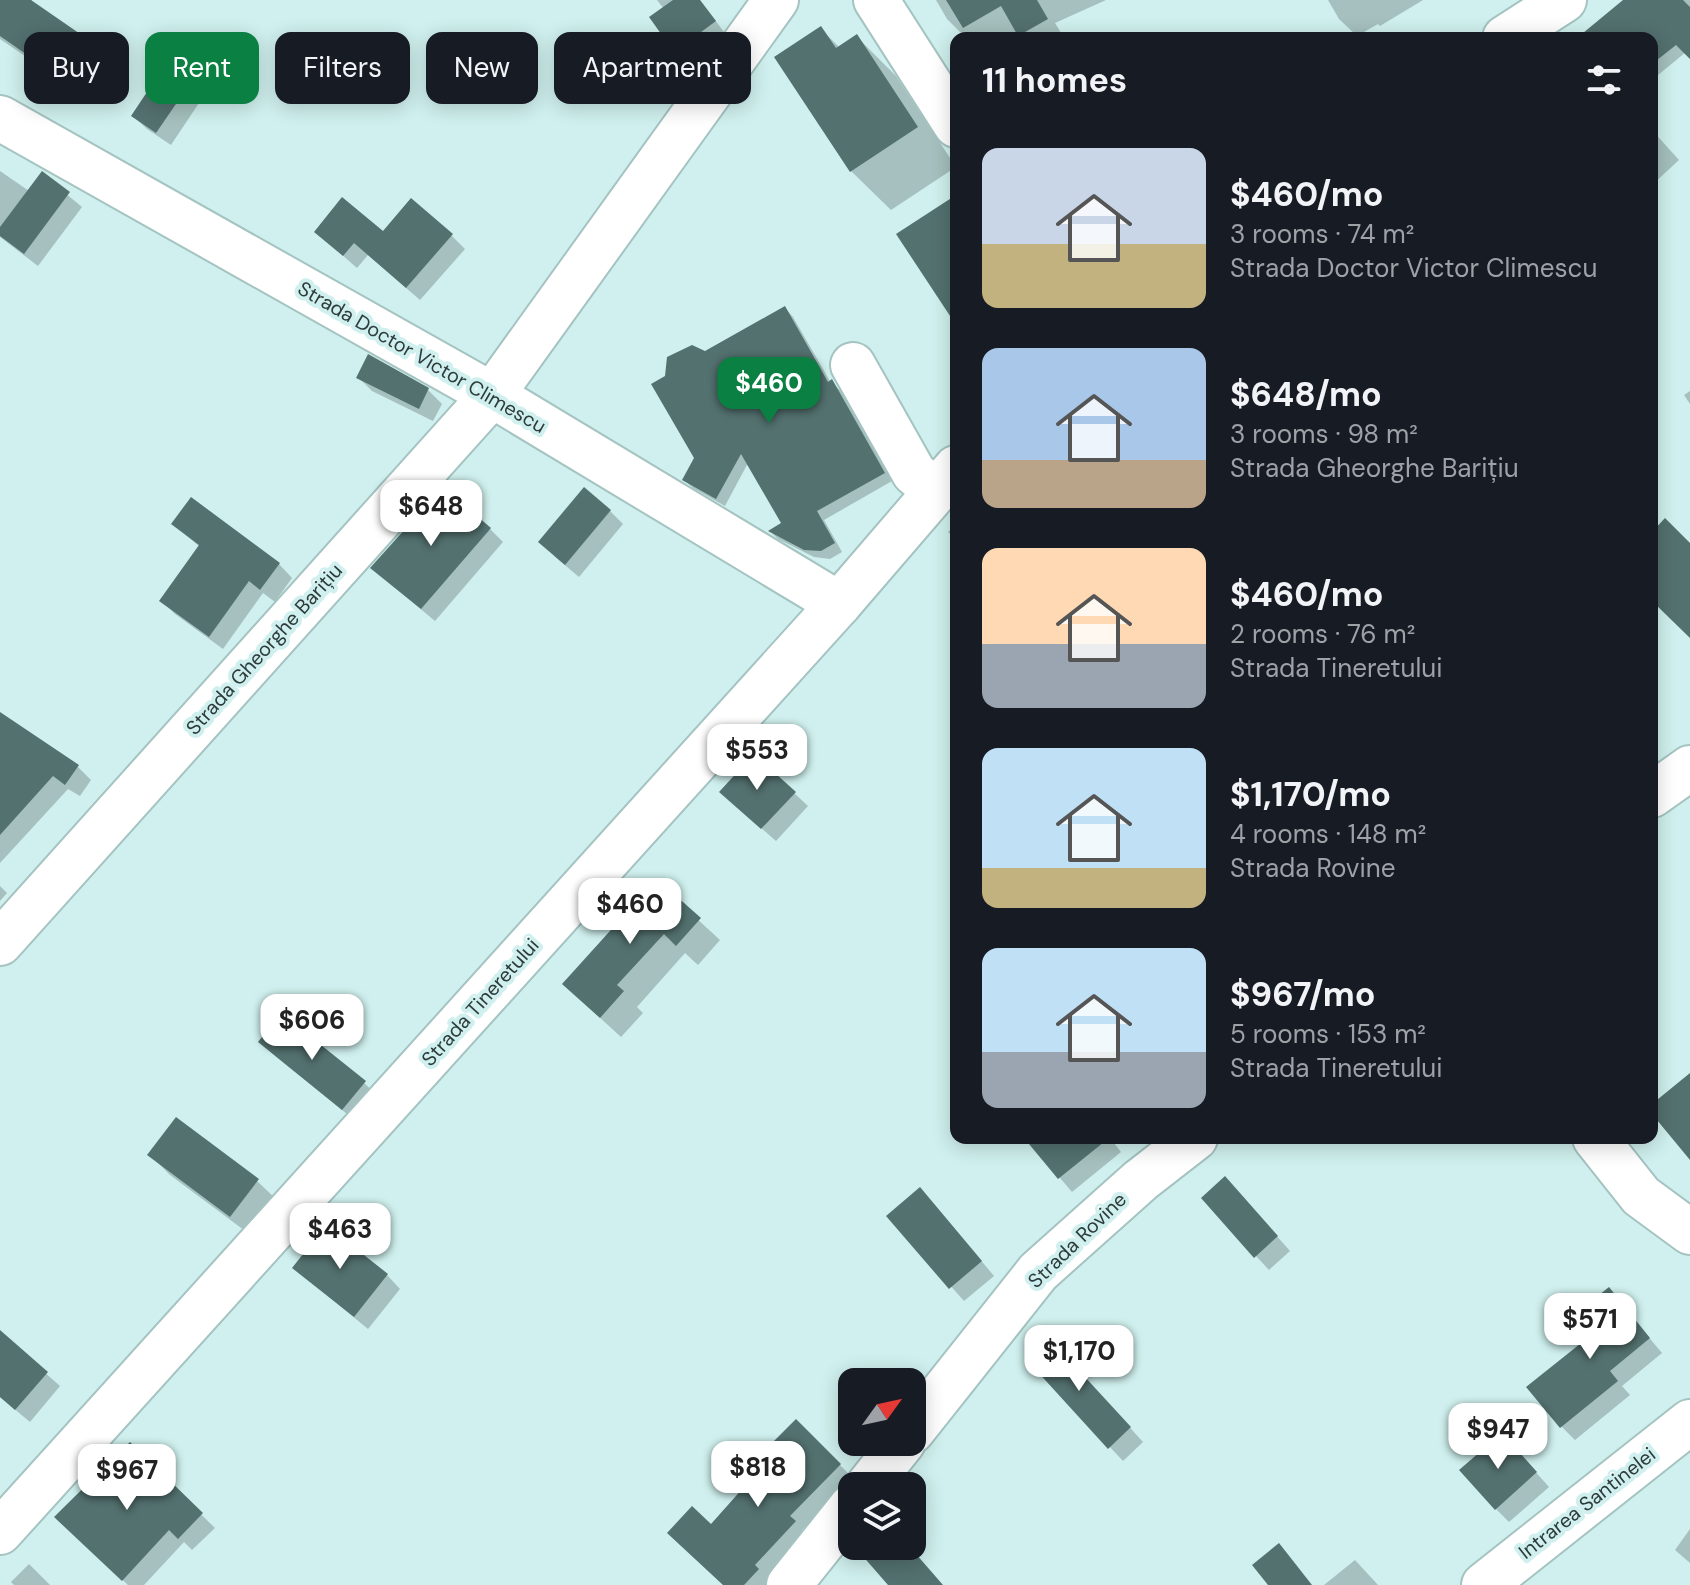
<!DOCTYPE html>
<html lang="en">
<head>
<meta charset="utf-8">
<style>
	:root { --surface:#171b24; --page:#20242c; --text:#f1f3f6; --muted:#9ea1a6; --accent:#0b8043 }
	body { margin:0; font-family:"DM Sans",sans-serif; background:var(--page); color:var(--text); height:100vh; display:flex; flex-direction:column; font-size:30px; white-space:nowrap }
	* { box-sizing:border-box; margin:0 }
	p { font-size:26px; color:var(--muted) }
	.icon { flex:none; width:44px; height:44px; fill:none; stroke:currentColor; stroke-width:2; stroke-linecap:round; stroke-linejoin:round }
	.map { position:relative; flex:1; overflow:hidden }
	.panel { position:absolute; left:950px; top:32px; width:708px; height:1112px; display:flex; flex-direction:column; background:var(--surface); border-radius:16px; box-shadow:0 4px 20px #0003 }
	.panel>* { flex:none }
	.hud { position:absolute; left:24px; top:32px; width:760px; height:72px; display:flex; gap:16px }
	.needle { width:52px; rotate:57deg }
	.fabs { position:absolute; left:838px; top:1368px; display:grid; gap:16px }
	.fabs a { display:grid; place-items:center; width:88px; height:88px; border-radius:16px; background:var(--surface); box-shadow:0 4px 20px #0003; font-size:40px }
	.price { position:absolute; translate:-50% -68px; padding:0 18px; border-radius:16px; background:#fff; color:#222; font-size:26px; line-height:52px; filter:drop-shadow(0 2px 4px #0008) }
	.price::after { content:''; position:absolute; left:50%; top:48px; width:24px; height:18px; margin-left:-12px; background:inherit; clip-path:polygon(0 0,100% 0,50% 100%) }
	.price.active { background:var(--accent); color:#fff }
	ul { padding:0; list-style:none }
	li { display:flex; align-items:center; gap:24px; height:200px; padding:0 32px }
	li span { display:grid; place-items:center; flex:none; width:224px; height:160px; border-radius:16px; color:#555 }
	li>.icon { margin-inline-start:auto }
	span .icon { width:96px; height:96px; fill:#fffc; stroke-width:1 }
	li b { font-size:34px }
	h2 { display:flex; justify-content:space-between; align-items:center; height:96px; padding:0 32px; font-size:34px }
	.chip { padding:0 28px; border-radius:16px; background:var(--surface); box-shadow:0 4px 20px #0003; font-size:28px; line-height:72px }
	.chip.active { background:var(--accent); color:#fff }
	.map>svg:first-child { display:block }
	.shadow { fill:#0003 }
	.building { fill:#53716f }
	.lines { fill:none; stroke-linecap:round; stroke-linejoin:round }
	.minor-casing { stroke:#a4c3c1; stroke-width:48 }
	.minor { stroke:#fff; stroke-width:44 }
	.labels { text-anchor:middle; stroke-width:8; stroke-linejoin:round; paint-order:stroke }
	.street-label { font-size:20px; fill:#2e3b3b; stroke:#cff0ee }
</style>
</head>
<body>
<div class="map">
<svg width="1690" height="1585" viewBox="0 0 1690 1585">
	<rect width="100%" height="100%" fill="#cff0ee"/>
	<g class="shadow">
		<polygon points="0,0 32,0 32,4 85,40 98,53 73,89 0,39"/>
		<polygon points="657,0 700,0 727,36 689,64 675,50 664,9"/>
		<polygon points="936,0 1106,0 1055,23 1063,36 1059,38 971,38 968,32 963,35 947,19"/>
		<polygon points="1328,0 1423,0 1380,26 1378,24 1357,36 1339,19"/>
		<polygon points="1627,0 1690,0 1690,56 1686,52 1652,80 1652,38 1580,38"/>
		<polygon points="821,29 840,48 857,37 896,76 956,167 891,210 851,171"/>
		<polygon points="164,70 188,87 201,100 171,145 147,129 133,116"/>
		<polygon points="1652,130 1679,160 1652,185"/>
		<polygon points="0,171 29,191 42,174 82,207 38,266 0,237"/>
		<polygon points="316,232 452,236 465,249 420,300 368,255 357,268"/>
		<polygon points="785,308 793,317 831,383 840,390 892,481 824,520 842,552 830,559 814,557 778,539 771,532 784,524 748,463 725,506 693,488 684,480 696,458 705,353"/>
		<polygon points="369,357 428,390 442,404 433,421 372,391 359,378"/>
		<polygon points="1690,391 1690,404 1684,395"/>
		<polygon points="610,511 623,524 579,577 554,556"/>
		<polygon points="173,524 279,564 292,578 275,602 263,593 223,649 175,614 162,601 200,547"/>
		<polygon points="956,524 956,539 948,532"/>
		<polygon points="490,529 503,542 435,621 387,581"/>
		<polygon points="0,715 77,766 91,780 80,796 68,789 0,863"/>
		<polygon points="794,793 808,806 776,841 735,805"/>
		<polygon points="657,882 720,940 698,965 685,953 637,1007 643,1013 621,1037 585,1004"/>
		<polygon points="0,886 7,893 0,901"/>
		<polygon points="274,1055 364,1083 378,1096 357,1122"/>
		<polygon points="1026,1138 1110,1138 1121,1152 1072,1192"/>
		<polygon points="150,1155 257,1181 278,1201 252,1236 170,1175"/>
		<polygon points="1238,1192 1290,1251 1269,1270 1256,1256"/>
		<polygon points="933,1203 994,1276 964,1301 889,1216"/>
		<polygon points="294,1268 387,1275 400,1289 368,1329"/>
		<polygon points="1609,1290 1662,1353 1622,1386 1630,1395 1575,1440 1561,1426 1603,1328"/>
		<polygon points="0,1333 60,1386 30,1422 0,1397"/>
		<polygon points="1063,1354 1143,1442 1123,1461 1029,1360"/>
		<polygon points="796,1421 853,1478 802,1530 808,1536 767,1580 770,1585 725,1585 711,1527 780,1450"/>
		<polygon points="130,1445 215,1528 192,1550 184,1542 144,1585 128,1585 70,1530"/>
		<polygon points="1515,1449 1549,1487 1509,1522 1496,1509"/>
		<polygon points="1690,1529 1690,1563 1675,1550"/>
		<polygon points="1355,1560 1378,1585 1324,1585"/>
		<polygon points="29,1564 50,1585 14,1585 11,1582"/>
	</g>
	<g class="building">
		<polygon points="0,0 31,0 86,38 59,77 0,36"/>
		<polygon points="673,0 700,0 716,21 674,52 649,17"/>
		<polygon points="946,0 1037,0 1048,19 1018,36 1001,6 963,28"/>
		<polygon points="1623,0 1683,0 1690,7 1690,59 1676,45 1652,64 1652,38 1577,38"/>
		<polygon points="821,26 836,48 857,34 918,127 850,172 774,57"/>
		<polygon points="163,68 189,85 156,133 131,116"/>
		<polygon points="42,171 70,192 24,254 0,236 0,227"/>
		<polygon points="956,195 956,325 896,234"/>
		<polygon points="342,197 383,231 411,198 453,234 406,288 354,243 343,256 314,232"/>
		<polygon points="785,306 828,382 832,379 885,473 817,511 835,543 821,551 804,550 768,531 781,523 741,454 716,499 682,480 694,458 651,384 665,376 667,357 692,345 705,351"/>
		<polygon points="368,354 429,388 419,409 356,378"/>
		<polygon points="443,487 491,528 421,609 370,568"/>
		<polygon points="584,487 611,510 565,565 538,542"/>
		<polygon points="191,497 280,563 260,590 249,581 209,637 159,601 199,545 171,524"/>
		<polygon points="1665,518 1690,543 1690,638 1652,601 1652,532"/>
		<polygon points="0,712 79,765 65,785 53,776 0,835"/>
		<polygon points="754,754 796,792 761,829 719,792"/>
		<polygon points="657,879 701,918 676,946 664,934 617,985 624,991 600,1018 562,984"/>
		<polygon points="281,1013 366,1081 342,1110 258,1042"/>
		<polygon points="1690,1073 1690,1160 1652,1114 1652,1104"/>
		<polygon points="176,1117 259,1179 230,1217 147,1155"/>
		<polygon points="1024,1138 1109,1138 1058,1179"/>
		<polygon points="1225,1176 1278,1236 1254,1258 1201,1198"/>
		<polygon points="920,1187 982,1261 949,1289 886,1216"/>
		<polygon points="326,1225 388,1274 354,1317 292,1268"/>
		<polygon points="1609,1287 1650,1338 1610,1371 1618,1381 1560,1428 1526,1387 1600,1328 1583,1308"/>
		<polygon points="0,1330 48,1372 15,1410 0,1397"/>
		<polygon points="1049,1338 1131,1427 1108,1449 1026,1359"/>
		<polygon points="796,1419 841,1464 790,1516 796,1521 755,1565 759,1569 744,1585 723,1585 667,1533 692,1506 711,1524 777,1450 771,1444"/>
		<polygon points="1502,1433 1537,1472 1495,1510 1459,1470"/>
		<polygon points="130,1442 203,1513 178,1539 169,1530 122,1581 54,1517"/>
		<polygon points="1279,1543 1312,1585 1268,1585 1252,1565"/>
		<polygon points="854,1546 909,1546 943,1585 888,1585"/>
	</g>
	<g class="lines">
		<defs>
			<g id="minor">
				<polyline points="876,0 956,125"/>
				<polyline points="1505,38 1564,0"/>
				<polyline points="0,118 492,395 839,604"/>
				<polyline points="853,365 914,473 936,491"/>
				<polyline points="1652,795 1690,768"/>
				<polyline points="0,943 492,395 776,0"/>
				<polyline points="1595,1138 1641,1196 1690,1232"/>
				<polyline points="912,1431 1038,1272 1141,1180 1195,1138"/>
				<polyline points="868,1486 903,1442"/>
				<polyline points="0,1532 839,604 956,468"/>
				<polyline points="789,1585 852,1506"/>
				<polyline points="1484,1585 1690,1422"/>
			</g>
		</defs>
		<use href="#minor" class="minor-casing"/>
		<use href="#minor" class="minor"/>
	</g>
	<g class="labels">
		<g class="street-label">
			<text transform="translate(422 357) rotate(30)" y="7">Strada Doctor Victor Climescu</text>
			<text transform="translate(264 649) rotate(-48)" y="7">Strada Gheorghe Barițiu</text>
			<text transform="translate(480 1002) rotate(-48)" y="7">Strada Tineretului</text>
			<text transform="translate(1077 1240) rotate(-44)" y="7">Strada Rovine</text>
			<text transform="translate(1587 1503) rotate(-38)" y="7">Intrarea Santinelei</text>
		</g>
	</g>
</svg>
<div class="fabs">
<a><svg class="needle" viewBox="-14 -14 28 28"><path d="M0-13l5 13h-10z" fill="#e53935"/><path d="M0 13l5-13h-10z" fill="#9ea1a6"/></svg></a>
<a><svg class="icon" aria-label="layers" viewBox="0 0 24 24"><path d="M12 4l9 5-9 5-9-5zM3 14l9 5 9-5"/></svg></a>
</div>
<b class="price active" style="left:769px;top:425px">$460</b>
<b class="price" style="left:431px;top:548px">$648</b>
<b class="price" style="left:757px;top:792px">$553</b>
<b class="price" style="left:630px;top:946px">$460</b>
<b class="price" style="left:312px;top:1062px">$606</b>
<b class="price" style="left:340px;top:1271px">$463</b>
<b class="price" style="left:1590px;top:1361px">$571</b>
<b class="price" style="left:1079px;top:1393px">$1,170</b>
<b class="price" style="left:1498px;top:1471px">$947</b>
<b class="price" style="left:758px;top:1509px">$818</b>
<b class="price" style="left:127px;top:1512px">$967</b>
<div class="hud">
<a class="chip">Buy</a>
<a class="chip active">Rent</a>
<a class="chip">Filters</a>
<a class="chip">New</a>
<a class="chip">Apartment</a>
</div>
<section class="panel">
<h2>11 homes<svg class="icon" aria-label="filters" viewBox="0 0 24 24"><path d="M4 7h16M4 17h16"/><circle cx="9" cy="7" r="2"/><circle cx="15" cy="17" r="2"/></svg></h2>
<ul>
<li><span style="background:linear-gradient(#c9d6e8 60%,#c2b280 0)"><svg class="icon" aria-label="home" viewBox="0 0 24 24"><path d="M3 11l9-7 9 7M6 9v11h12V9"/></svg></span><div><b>$460/mo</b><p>3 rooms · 74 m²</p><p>Strada Doctor Victor Climescu</p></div></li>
<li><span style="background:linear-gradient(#a9c7e8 70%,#b9a48a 0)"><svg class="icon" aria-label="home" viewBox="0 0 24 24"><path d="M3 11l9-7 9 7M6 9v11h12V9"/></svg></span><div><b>$648/mo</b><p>3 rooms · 98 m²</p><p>Strada Gheorghe Barițiu</p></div></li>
<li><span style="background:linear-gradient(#ffd9b3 60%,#9aa5b1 0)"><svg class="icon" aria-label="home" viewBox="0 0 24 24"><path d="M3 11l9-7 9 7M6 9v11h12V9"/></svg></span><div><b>$460/mo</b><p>2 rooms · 76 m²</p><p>Strada Tineretului</p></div></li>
<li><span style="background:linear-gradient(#bfe0f5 75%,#c2b280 0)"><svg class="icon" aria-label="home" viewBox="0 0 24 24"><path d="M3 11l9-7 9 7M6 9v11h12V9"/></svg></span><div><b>$1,170/mo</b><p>4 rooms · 148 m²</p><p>Strada Rovine</p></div></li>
<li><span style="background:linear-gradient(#bfe0f5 65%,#9aa5b1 0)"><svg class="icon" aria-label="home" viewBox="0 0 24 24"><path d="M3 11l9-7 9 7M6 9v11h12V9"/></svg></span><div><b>$967/mo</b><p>5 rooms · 153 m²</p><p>Strada Tineretului</p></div></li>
</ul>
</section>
</div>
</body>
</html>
